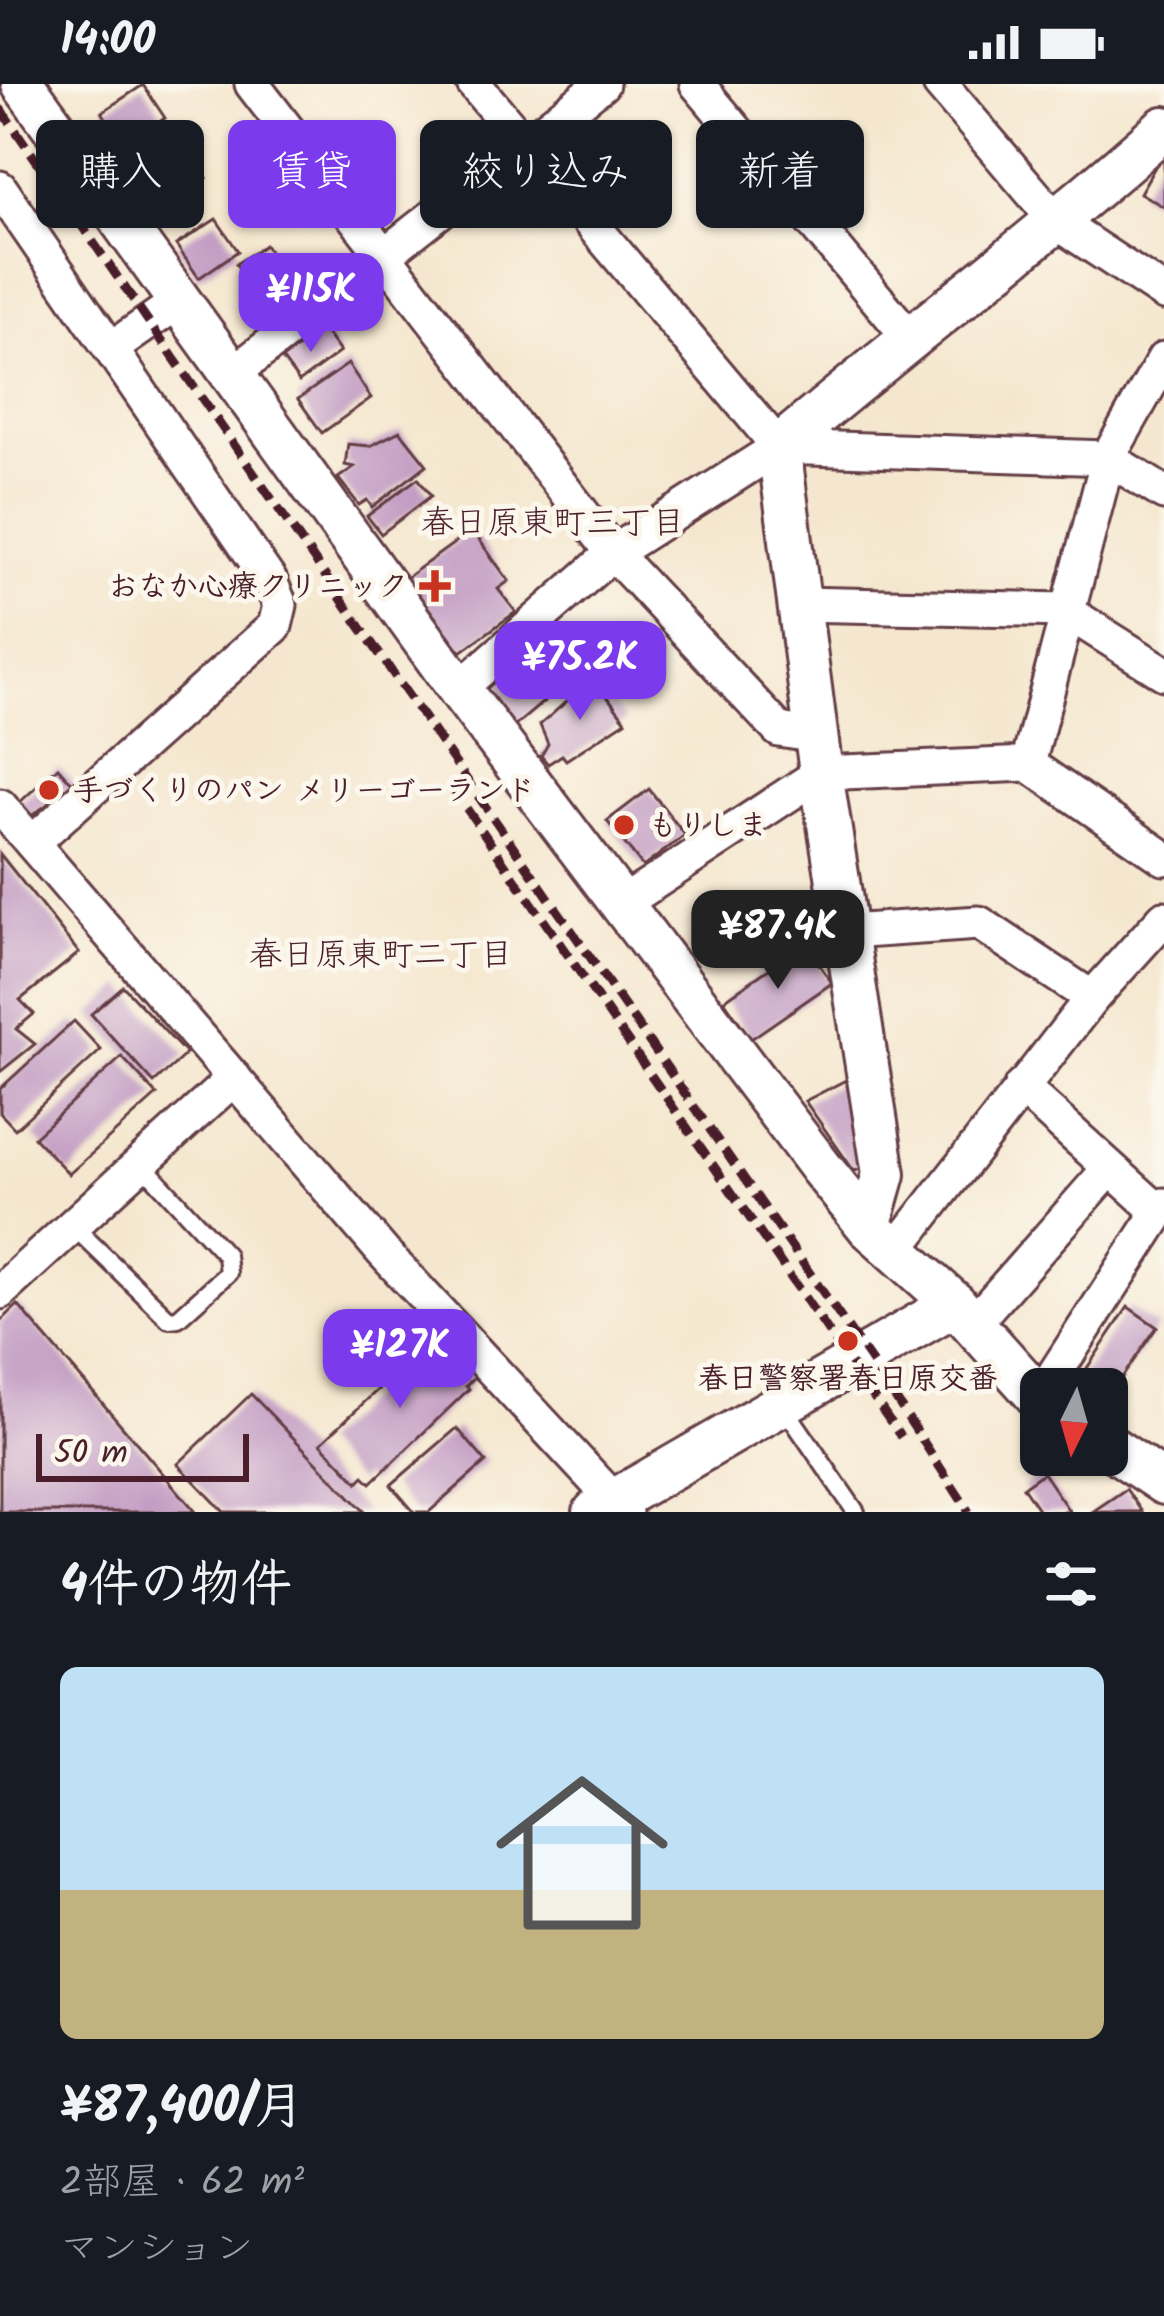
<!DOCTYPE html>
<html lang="ja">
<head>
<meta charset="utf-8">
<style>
	:root { --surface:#171b24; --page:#242831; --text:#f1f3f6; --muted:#9ea1a6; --line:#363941; --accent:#7c3aed }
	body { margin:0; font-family:Kalam,"Klee One",sans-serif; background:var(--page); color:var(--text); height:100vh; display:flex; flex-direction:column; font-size:45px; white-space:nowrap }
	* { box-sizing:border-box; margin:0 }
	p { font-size:39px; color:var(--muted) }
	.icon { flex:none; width:66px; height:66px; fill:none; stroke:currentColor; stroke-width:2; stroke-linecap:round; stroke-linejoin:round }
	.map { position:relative; height:1428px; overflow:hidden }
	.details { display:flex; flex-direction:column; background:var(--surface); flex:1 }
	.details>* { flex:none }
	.top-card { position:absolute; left:36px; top:36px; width:1092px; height:108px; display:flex; gap:24px }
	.needle { width:78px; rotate:185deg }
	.fabs { position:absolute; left:1020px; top:1284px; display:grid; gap:24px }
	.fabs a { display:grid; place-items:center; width:108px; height:108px; border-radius:18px; background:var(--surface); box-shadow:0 3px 9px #0004; font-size:60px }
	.scale { position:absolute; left:36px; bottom:30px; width:213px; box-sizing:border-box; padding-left:12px; border:6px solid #4a1f2b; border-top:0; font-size:33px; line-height:42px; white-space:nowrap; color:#4a1f2b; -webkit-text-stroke:9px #fbf7ec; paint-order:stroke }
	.price { position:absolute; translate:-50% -102px; padding:0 27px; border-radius:24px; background:var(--accent); color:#fff; font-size:39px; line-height:78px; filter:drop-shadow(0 3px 6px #0008) }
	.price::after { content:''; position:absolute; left:50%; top:72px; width:36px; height:27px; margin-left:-18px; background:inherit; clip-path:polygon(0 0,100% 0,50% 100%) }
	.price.current { background:#222; color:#fff }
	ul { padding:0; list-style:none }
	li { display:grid; align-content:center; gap:24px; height:636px; padding:0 60px }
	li+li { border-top:3px solid var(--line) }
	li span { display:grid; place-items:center; height:372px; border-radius:18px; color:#555 }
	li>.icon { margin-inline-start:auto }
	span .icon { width:216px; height:216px; fill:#fffc; stroke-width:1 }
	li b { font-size:51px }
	h2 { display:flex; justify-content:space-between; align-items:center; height:144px; padding:0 60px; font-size:51px }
	.tag { padding:0 42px; border-radius:18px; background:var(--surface); box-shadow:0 3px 9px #0004; font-size:42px; line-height:108px }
	.tag.current { background:var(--accent); color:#fff }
	.status { display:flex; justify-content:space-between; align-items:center; height:84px; padding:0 60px; background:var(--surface); direction:ltr }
	.status svg { height:33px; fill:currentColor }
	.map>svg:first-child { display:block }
	.building { fill:#c19ac2 }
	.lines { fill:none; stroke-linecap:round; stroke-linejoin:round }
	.service-casing { stroke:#643d44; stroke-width:22 }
	.minor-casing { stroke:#643d44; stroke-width:39 }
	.tertiary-casing { stroke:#643d44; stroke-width:48 }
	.service { stroke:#fff; stroke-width:16 }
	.minor { stroke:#fff; stroke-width:33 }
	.tertiary { stroke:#fff; stroke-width:42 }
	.rail { stroke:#4a1f2b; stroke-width:9; stroke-dasharray:18 9; stroke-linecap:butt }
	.poi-dot { fill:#c8321e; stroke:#fbf7ec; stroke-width:4.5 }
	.labels { text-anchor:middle; stroke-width:10; stroke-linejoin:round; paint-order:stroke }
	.poi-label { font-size:30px; font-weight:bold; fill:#4a1f2b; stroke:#fbf7ec; text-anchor:start }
	.neighbourhood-label { font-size:33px; fill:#4a1f2b; stroke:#fbf7ec }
</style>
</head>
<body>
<div class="status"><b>14:00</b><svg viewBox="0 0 49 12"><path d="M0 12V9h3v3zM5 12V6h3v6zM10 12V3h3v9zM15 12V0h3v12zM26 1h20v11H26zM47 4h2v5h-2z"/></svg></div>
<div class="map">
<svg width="1164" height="1428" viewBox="0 0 1164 1428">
	<rect width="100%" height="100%" fill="#fbf7ec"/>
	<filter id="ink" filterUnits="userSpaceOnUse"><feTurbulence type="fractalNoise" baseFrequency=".00833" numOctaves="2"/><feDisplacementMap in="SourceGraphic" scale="24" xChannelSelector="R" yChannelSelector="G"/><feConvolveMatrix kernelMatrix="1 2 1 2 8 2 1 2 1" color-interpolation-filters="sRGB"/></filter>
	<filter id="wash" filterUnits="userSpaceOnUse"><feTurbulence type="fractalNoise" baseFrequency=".004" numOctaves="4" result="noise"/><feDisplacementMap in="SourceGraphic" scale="48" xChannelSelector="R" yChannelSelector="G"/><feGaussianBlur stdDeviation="2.7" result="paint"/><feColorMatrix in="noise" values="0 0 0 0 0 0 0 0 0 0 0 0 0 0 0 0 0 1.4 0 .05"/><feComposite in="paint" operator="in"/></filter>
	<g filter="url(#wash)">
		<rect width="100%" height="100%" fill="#f5e7cf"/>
		<g id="blocks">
			<g class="building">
				<polygon points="143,1 165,34 124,61 102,28"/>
				<polygon points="164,38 171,48 146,65 139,56"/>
				<polygon points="186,66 207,94 168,123 147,95"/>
				<polygon points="1164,67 1164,123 1140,109"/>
				<polygon points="216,135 238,167 199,194 176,161"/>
				<polygon points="265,161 295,205 266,224 236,180"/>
				<polygon points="323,245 340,268 299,298 282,275"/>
				<polygon points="348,280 371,314 322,349 298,315"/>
				<polygon points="400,347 427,381 372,423 367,416 359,421 338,394 354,383 345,381 348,360 370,362"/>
				<polygon points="418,394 431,412 381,450 367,432"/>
				<polygon points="472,446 509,497 498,505 516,528 461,568 406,494"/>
				<polygon points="511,571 548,614 515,642 478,599"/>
				<polygon points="593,594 626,637 566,676 562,671 548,680 541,672 548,660 540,641"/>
				<polygon points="58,683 74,701 30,733 18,720"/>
				<polygon points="649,705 685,751 643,783 607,737"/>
				<polygon points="0,770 79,869 20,916 34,930 16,945 35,960 0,988"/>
				<polygon points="805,860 832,899 751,955 724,916"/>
				<polygon points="123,902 186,970 154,999 91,930"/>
				<polygon points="74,937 101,966 15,1045 0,1029 0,1005"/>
				<polygon points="122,973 157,1011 69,1090 34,1053"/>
				<polygon points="846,996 864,1084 854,1087 805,1017"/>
				<polygon points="18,1221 196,1428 0,1428 0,1238"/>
				<polygon points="1128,1223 1157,1243 1107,1315 1107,1305 1073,1305"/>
				<polygon points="437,1250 477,1291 466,1302 469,1305 371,1399 364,1392 358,1398 321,1359"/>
				<polygon points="251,1310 365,1428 224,1428 178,1380"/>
				<polygon points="457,1344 486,1378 429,1428 414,1428 391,1401"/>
				<polygon points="1043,1389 1058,1411 1070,1428 1040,1428 1023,1403"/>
				<polygon points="1126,1405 1142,1428 1092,1428"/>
			</g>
		</g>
	</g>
	<g filter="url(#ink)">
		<use href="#blocks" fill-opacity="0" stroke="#643d44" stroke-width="3"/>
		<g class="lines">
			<defs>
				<g id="service">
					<polyline points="72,1141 169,1235 178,1234 228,1189 226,1171 141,1079"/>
					<polyline points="784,1323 856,1428"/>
				</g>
				<g id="minor">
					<polyline points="252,0 613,469 779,646 818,652"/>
					<polyline points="474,0 779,363"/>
					<polyline points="697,0 909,253"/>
					<polyline points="940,0 1058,139 1164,209"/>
					<polyline points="0,104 270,497 280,521 275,542 32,759"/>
					<polyline points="112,264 181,216"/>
					<polyline points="234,289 602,0"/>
					<polyline points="799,520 1064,526 1164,589"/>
					<polyline points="459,605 613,469 779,363 1108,374 1164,409"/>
					<polyline points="1028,680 1108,374 1164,275"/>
					<polyline points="0,722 383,1168 625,1428"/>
					<polyline points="620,821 821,689 1028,680 1164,774"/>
					<polyline points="847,848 979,839 1092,914"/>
					<polyline points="1021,1003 1159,1128"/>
					<polyline points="896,1166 1092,914 1164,834"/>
					<polyline points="0,1208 234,994"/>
					<polyline points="972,1241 1110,1084"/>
					<polyline points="1045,1305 1164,1121"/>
				</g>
				<g id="tertiary">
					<polyline points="23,0 459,605 821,1084 869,1143 955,1220 1041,1316"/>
					<path d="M 869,1143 L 884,1090 L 821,689 L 779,363 C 906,255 1040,155 1164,44"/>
					<polyline points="1107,1361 1164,1399"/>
					<polyline points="595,1428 955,1220"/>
				</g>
			</defs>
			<use href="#service" class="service-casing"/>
			<use href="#minor" class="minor-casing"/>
			<use href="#tertiary" class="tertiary-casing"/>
			<use href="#service" class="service"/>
			<use href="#minor" class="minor"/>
			<use href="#tertiary" class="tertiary"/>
			<g class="rail">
				<polyline points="0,24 875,1283 969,1428"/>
				<polyline points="451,702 901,1353"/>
			</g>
		</g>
	</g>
	<g class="poi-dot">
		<path d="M429 484h12v12h12v12h-12v12h-12v-12h-12v-12h12z"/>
		<circle cx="49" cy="706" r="12"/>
		<circle cx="624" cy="741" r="12"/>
		<circle cx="848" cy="1257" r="12"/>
	</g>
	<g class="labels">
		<g class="poi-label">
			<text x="408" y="512" text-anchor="end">おなか心療クリニック</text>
			<text x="73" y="716">手づくりのパン メリーゴーランド</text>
			<text x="648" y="751">もりしま</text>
			<text x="848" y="1304" text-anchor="middle">春日警察署春日原交番</text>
		</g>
		<g class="neighbourhood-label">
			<text x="553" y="449">春日原東町三丁目</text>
			<text x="381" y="881">春日原東町二丁目</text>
		</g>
	</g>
</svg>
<div class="fabs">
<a><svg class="needle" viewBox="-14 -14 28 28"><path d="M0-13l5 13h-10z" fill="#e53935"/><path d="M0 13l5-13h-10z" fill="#9ea1a6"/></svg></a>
</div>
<div class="scale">50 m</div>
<b class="price" style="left:311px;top:271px">¥115K</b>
<b class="price" style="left:580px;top:639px">¥75.2K</b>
<b class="price current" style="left:778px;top:908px">¥87.4K</b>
<b class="price" style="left:400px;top:1327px">¥127K</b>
<div class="top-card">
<a class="tag">購入</a>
<a class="tag current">賃貸</a>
<a class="tag">絞り込み</a>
<a class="tag">新着</a>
</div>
</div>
<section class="details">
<h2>4件の物件<svg class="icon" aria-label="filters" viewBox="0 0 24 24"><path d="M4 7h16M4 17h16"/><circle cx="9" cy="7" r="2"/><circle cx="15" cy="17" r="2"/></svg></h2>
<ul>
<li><span style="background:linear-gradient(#bfe0f5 60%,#c2b280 0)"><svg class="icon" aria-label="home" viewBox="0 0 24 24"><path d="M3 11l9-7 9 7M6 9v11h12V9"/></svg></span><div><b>¥87,400/月</b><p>2部屋 · 62 m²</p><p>マンション</p></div></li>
</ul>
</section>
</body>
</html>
